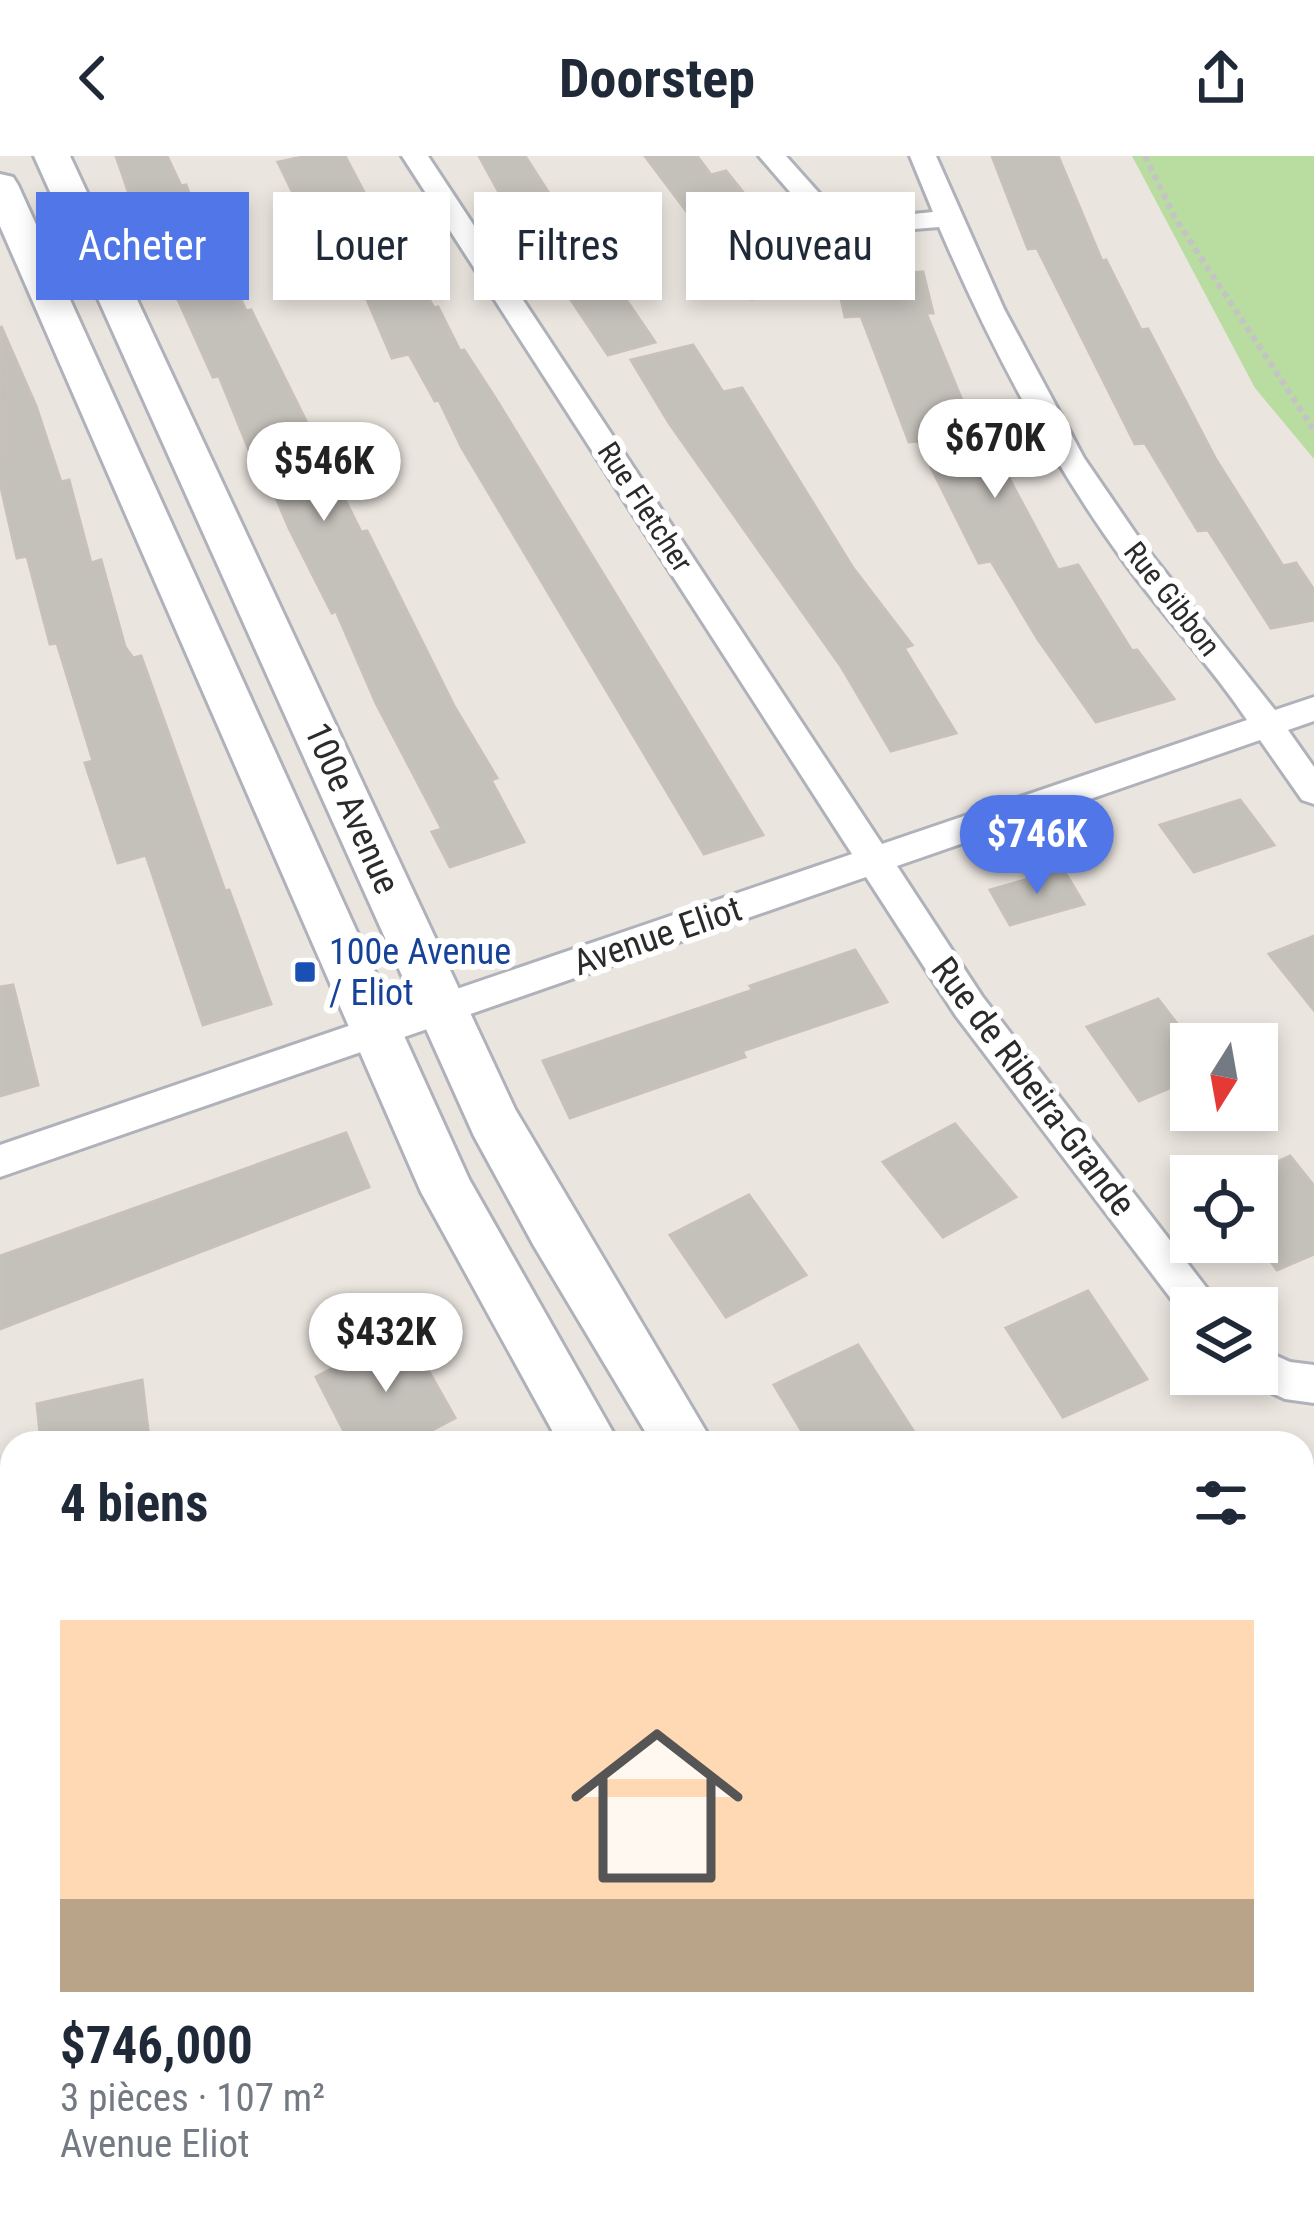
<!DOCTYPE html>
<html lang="fr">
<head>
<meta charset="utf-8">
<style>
	:root { --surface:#fff; --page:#f2f2f3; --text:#1f2937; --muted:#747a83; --line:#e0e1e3; --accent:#5076e8 }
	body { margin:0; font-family:"Roboto Condensed",sans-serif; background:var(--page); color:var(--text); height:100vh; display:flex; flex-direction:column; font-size:45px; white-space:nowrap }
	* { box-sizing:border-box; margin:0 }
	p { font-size:39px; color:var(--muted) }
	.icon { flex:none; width:66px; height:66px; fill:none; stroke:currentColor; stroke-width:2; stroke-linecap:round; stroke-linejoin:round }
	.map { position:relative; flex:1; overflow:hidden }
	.panel { position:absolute; left:0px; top:1275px; width:1314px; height:804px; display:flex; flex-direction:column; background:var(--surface); border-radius:36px 36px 0 0; box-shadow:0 6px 18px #0003 }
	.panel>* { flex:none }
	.banner { position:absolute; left:36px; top:36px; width:1242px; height:108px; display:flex; gap:24px }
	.needle { width:78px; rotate:191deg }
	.controls { position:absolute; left:1170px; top:867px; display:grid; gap:24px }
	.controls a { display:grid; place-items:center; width:108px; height:108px; border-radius:0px; background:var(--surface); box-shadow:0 6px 18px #0003; font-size:60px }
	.price { position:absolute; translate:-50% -102px; padding:0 27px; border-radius:42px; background:#fff; color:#222; font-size:39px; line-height:78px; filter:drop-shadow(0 3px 6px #0008) }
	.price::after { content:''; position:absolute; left:50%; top:72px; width:36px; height:27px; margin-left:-18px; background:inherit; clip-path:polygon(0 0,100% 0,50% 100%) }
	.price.selected { background:var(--accent); color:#fff }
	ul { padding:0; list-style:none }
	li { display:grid; align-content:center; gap:24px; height:636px; padding:0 60px }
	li+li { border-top:3px solid var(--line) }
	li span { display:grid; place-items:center; height:372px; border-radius:0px; color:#555 }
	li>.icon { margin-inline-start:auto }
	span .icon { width:216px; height:216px; fill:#fffc; stroke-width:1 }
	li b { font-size:51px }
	h2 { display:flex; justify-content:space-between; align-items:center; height:144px; padding:0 60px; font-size:51px }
	.chip { padding:0 42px; border-radius:0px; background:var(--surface); box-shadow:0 6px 18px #0003; font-size:42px; line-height:108px }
	.chip.selected { background:var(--accent); color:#fff }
	header { display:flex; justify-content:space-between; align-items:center; height:156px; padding:0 60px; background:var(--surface); font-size:54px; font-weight:700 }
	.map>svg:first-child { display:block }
	.green { fill:#b9dca1 }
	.building { fill:#c4c0ba; stroke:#c7c1b9; stroke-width:3 }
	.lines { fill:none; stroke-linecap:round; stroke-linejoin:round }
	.street-casing { stroke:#afb2ba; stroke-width:6 }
	.secondary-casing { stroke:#afb2ba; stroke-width:6 }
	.path-far1 { stroke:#c4c4c4; stroke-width:6; stroke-dasharray:6 4.5; stroke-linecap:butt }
	.path { stroke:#c4c4c4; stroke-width:9; stroke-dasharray:10 8; stroke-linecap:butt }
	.street { fill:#fff; fill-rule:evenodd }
	.secondary { fill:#fff; fill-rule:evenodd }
	.transit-dot { fill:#1a4fb4; stroke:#fff; stroke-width:4.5 }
	.labels { text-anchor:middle; stroke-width:12; stroke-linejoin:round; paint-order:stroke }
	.far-street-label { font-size:30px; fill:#2b2b2b; stroke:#fff }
	.street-label { font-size:36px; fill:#2b2b2b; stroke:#fff }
	.transit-label { font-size:36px; fill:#164399; stroke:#fff; text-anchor:start }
</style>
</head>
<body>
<header><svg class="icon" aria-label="back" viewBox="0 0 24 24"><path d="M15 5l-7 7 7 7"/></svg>Doorstep<svg class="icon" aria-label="share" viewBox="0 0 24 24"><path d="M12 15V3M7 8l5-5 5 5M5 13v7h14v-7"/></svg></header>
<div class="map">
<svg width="1314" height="2079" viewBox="0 0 1314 2079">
	<rect width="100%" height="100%" fill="#ebe5df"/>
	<g class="green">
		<polygon points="1132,0 1314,0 1314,303 1255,232"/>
		<polygon points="1314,1662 1314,1820 1302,1827 1302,1669"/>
		<polygon points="200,2067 636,2067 642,2079 204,2079"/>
	</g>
	<g class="building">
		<polygon points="116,0 167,0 181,30 186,29 209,91 217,89 246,155 251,154 361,376 367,375 454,550 497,622 491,624 524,686 450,711 432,676 442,673 376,547 336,455 332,457 289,372 255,292 249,294 219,220 213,221 152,86 146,87"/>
		<polygon points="307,0 345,0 379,65 384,64 434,152 438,151 460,195 464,194 494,240 763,679 704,698 462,292 439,244 435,245 409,198 392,202 359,125 347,128 313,62 306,64 278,6"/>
		<polygon points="479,0 525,0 570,70 579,68 616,119 610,120 655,186 608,199 569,141 576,140 526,67 517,69"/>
		<polygon points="645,0 697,0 711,19 726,15 762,60 743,65 808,121 752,143 702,98 715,93"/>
		<polygon points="992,0 1058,0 1102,105 1106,104 1141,174 1148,173 1215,302 1283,410 1296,407 1314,434 1314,464 1271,472 1208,374 1198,375 1145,287 1135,288 1037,92 1028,93"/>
		<polygon points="923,116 933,157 926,157 985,300 996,298 1058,414 1078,409 1132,495 1137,494 1174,543 1096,566 1037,482 991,405 979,407 918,285 909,286 861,160 845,161 836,120"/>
		<polygon points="1,170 36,250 61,326 69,324 91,407 101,404 125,491 133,502 141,500 225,735 229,734 271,848 203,869 146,699 118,707 85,607 93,605 57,487 50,488 27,400 17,402 0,327"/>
		<polygon points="693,189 723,236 742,232 853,412 912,489 904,492 956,577 891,595 842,512 669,267 631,204"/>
		<polygon points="1240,644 1274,689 1194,716 1160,669"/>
		<polygon points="1063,713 1084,748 1010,769 990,734"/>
		<polygon points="1314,780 1314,854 1269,798"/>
		<polygon points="855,794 887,846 742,895 745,901 570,962 543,905 753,834 750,830"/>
		<polygon points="13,829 38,929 0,940 0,831"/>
		<polygon points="1158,843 1191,886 1191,923 1139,945 1087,871"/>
		<polygon points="955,968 1016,1041 943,1081 883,1006"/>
		<polygon points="346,977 369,1031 0,1173 0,1100"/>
		<polygon points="1290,1000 1314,1030 1314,1098 1277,1114 1257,1087 1257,1015"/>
		<polygon points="749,1039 806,1119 726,1161 670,1079"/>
		<polygon points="1088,1135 1147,1223 1063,1261 1006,1172"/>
		<polygon points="406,1175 455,1262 408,1287 350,1287 316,1221"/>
		<polygon points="858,1189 921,1287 809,1287 774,1229"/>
		<polygon points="142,1224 149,1282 126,1287 41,1287 37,1248"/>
	</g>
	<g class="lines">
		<defs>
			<g id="street">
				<path d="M 402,0 L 428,0 L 882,688 L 1247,564 C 1209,507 1161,458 1122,403 C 1047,300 989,187 939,71 L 828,80 L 759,0 L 786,0 L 844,65 L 933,56 L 910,0 L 936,0 L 1004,153 L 1084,302 L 1143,388 L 1275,554 L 1314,541 L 1314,565 L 1288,574 L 1314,611 L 1314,648 L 1302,644 L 1260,584 L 897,710 L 982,840 L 1222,1152 L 1191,1152 L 1188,1165 L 956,860 L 866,721 L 0,1021 L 0,989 L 852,698 Z"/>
				<polygon points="1257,1191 1290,1206 1314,1209 1314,1247 1285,1243 1242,1223 1240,1218 1257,1218"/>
			</g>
			<g id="secondary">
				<polygon points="34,0 70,0 515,953 713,1287 652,1287 534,1090 474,980"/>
				<polygon points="0,18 13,21 18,29 469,1023 619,1287 559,1287 421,1036 0,70"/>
				<polygon points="1026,2067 1102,2067 1106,2079 1031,2079"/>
				<polygon points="1138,2067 1215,2067 1219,2079 1143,2079"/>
			</g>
		</defs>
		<use href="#street" class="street-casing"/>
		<use href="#secondary" class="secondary-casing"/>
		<polyline class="path-far1" points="1145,0 1175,62 1314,274"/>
		<g class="path">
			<polyline points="1302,1730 1314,1722"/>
			<polyline points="248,2067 251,2079"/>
		</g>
		<use href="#street" class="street"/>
		<use href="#secondary" class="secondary"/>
	</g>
	<rect class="transit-dot" x="293" y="804" width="24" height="24" rx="6"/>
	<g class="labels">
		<g class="far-street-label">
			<text transform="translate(645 351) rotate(57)" y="10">Rue Fletcher</text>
			<text transform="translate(1172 443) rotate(52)" y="10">Rue Gibbon</text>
		</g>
		<g class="street-label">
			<text transform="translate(353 652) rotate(66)" y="13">100e Avenue</text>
			<text transform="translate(657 779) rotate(-19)" y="13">Avenue Eliot</text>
			<text transform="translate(1034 930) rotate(53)" y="13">Rue de Ribeira-Grande</text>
		</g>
		<g class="transit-label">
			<text x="329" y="808">100e Avenue<tspan x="329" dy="41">/ Eliot</tspan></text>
		</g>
	</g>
</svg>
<div class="controls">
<a><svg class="needle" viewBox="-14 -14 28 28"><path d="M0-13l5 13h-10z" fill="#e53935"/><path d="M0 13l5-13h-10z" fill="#747a83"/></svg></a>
<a><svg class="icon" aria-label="locate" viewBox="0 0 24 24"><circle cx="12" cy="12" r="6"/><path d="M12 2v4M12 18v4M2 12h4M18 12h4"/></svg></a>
<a><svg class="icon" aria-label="layers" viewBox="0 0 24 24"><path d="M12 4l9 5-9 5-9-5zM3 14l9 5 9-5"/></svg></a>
</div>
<b class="price" style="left:995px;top:345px">$670K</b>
<b class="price" style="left:324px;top:368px">$546K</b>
<b class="price selected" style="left:1037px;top:741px">$746K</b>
<b class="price" style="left:386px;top:1239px">$432K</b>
<div class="banner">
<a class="chip selected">Acheter</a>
<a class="chip">Louer</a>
<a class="chip">Filtres</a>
<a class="chip">Nouveau</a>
</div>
<section class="panel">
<h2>4 biens<svg class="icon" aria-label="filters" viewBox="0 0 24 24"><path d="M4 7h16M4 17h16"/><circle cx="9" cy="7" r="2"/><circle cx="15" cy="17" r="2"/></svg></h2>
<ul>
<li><span style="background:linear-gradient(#ffd9b3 75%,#b9a48a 0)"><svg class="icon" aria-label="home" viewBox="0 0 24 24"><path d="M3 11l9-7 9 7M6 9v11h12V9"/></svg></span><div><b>$746,000</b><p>3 pièces · 107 m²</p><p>Avenue Eliot</p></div></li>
</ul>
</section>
</div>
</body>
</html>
